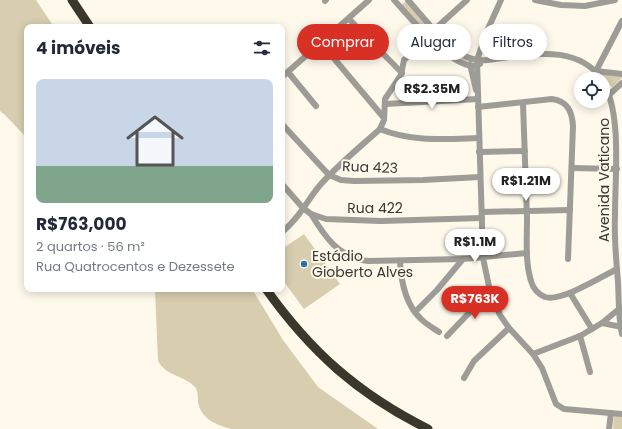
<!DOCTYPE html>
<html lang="pt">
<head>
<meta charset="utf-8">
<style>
	:root { --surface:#fff; --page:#f6f6f7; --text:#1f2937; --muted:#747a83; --accent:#d93025 }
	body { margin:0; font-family:Poppins,sans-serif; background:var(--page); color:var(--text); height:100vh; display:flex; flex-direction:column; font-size:15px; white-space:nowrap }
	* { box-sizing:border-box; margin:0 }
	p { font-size:13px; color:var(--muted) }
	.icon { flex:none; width:22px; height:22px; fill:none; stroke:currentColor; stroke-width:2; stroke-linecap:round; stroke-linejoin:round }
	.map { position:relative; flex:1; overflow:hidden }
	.sheet { position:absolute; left:24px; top:24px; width:261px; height:268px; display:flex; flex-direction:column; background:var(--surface); border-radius:8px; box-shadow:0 2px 10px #0003 }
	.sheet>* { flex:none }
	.hud { position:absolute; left:297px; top:24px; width:265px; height:36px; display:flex; gap:8px }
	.controls { position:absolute; left:574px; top:72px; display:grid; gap:8px }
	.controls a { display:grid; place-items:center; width:36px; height:36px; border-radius:50%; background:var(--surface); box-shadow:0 2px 10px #0003; font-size:20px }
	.price { position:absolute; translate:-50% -34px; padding:0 9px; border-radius:14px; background:#fff; color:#222; font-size:13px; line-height:26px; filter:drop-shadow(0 1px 2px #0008) }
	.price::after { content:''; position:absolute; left:50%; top:24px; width:12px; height:9px; margin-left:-6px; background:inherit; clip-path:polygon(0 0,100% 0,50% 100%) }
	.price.on { background:var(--accent); color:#fff }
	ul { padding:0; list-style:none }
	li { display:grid; align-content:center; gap:8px; height:212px; padding:0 12px }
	li span { display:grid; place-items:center; height:124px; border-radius:8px; color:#555 }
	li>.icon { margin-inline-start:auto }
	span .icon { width:72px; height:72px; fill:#fffc; stroke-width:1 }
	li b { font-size:17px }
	h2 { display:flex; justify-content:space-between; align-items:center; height:48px; padding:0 12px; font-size:17px }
	.tag { padding:0 14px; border-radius:18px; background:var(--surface); box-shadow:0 2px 10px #0003; font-size:14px; line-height:36px }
	.tag.on { background:var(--accent); color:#fff }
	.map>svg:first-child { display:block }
	.green { fill:#d8cdaf }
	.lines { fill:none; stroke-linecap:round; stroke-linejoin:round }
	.minor { stroke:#9e9c96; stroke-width:6 }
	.highway { stroke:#3a372c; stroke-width:9 }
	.poi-dot { fill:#2c73a8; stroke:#fef9eb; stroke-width:1.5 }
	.labels { text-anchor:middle; stroke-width:4; stroke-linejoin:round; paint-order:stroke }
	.street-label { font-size:14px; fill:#3a3833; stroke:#fef9eb }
	.poi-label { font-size:14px; fill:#3a3833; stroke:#fef9eb; text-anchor:start }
</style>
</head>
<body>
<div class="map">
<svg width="622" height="429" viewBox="0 0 622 429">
	<rect width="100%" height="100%" fill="#fef9eb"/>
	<g class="green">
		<polygon points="0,0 36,0 54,27 27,27 27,138 5,115 0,111"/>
		<polygon points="406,1 467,60 468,61 466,63 446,51 436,42 401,5"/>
		<polygon points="602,74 622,76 622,78 612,88"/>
		<polygon points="304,234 340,284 304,309 282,279 282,249"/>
		<path d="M 155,289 L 252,289 L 283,340 L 318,387 L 378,429 L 232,429 C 216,425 201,419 198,402 C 198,397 198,391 195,387 C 184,375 167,377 158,361 Z"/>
		<polygon points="614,416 622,416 622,429 613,429"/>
	</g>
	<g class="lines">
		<g class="minor">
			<path d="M 394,0 C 409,16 458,77 480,64"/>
			<path d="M 408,0 C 423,17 447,48 467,57 C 481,63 495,59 509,57 C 542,52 580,49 602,79"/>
			<polyline points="501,0 487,31 477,60 483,258 490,291 500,315 509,328 533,354 542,368 556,404 564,409 622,414"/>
			<polyline points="535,0 561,5 585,6 615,0"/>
			<polyline points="325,1 326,0"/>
			<polyline points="349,19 402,73"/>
			<polyline points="622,21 596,71 622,74"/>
			<polyline points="435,29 467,0"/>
			<polyline points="321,43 384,118"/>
			<polyline points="470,64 476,90"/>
			<polyline points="288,72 316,106"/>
			<polyline points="282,77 369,0"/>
			<path d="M 603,81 C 622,115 615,174 615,215 C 614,237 616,260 618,282 C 619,299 618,317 622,334"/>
			<polyline points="611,93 622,83"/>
			<path d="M 523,103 C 524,141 526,179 527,218 C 527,238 525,262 531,281 C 533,288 538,294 545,297 C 561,302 601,277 617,269"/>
			<polyline points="385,104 478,99"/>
			<path d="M 478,107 L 552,99 C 568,101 572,112 573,126 L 568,259"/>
			<polyline points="282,124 329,175 341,180 354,181 423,180 480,177"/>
			<path d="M 380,129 C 411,142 445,139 478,138"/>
			<polyline points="479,152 525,151"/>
			<polyline points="572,168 617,169"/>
			<polyline points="282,184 303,208 311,214 326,219 381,221 482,218"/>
			<polyline points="482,212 570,210"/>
			<path d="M 311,214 C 325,237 339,258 368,261 L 463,259 L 527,253"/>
			<path d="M 282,232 C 299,219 307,200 321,184 C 339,164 360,147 380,129 L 384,120 L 385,99 L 401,75 L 404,60 L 428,37"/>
			<path d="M 400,261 C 401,282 405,304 421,319 C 426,324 433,328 439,332"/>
			<polyline points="570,293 592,329"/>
			<polyline points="415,312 437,290 463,259"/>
			<polyline points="602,323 622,327"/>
			<polyline points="447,336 490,291"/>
			<polyline points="580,336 590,372"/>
			<polyline points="533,354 580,336 602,323 619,309"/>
			<polyline points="464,378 474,361 509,328"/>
			<polyline points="609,429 611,413"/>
		</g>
		<g class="highway">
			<polyline points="72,0 90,27"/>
			<path d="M 266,289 C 311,352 358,394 428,429"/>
		</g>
	</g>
	<circle class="poi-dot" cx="304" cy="264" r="4"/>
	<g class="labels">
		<g class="street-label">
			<text transform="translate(370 167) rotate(2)" y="5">Rua 423</text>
			<text transform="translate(604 180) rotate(-90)" y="5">Avenida Vaticano</text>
			<text x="375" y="213">Rua 422</text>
		</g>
		<g class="poi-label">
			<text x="312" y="261">Estádio<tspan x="312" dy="16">Gioberto Alves</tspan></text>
		</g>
	</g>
</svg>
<div class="controls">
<a><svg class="icon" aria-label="locate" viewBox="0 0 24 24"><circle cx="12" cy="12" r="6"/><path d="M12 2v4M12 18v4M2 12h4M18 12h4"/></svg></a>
</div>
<b class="price" style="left:432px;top:110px">R$2.35M</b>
<b class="price" style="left:526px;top:202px">R$1.21M</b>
<b class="price" style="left:475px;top:263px">R$1.1M</b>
<b class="price on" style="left:475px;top:320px">R$763K</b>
<div class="hud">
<a class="tag on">Comprar</a>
<a class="tag">Alugar</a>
<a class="tag">Filtros</a>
</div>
<section class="sheet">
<h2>4 imóveis<svg class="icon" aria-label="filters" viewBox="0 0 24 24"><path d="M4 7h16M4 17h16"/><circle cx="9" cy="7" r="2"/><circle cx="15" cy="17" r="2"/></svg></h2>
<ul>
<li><span style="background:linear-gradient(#c9d6e8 70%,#7fa58c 0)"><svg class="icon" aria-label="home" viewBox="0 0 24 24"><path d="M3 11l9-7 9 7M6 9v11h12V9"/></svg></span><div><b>R$763,000</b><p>2 quartos · 56 m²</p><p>Rua Quatrocentos e Dezessete</p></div></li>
</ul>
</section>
</div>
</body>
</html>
